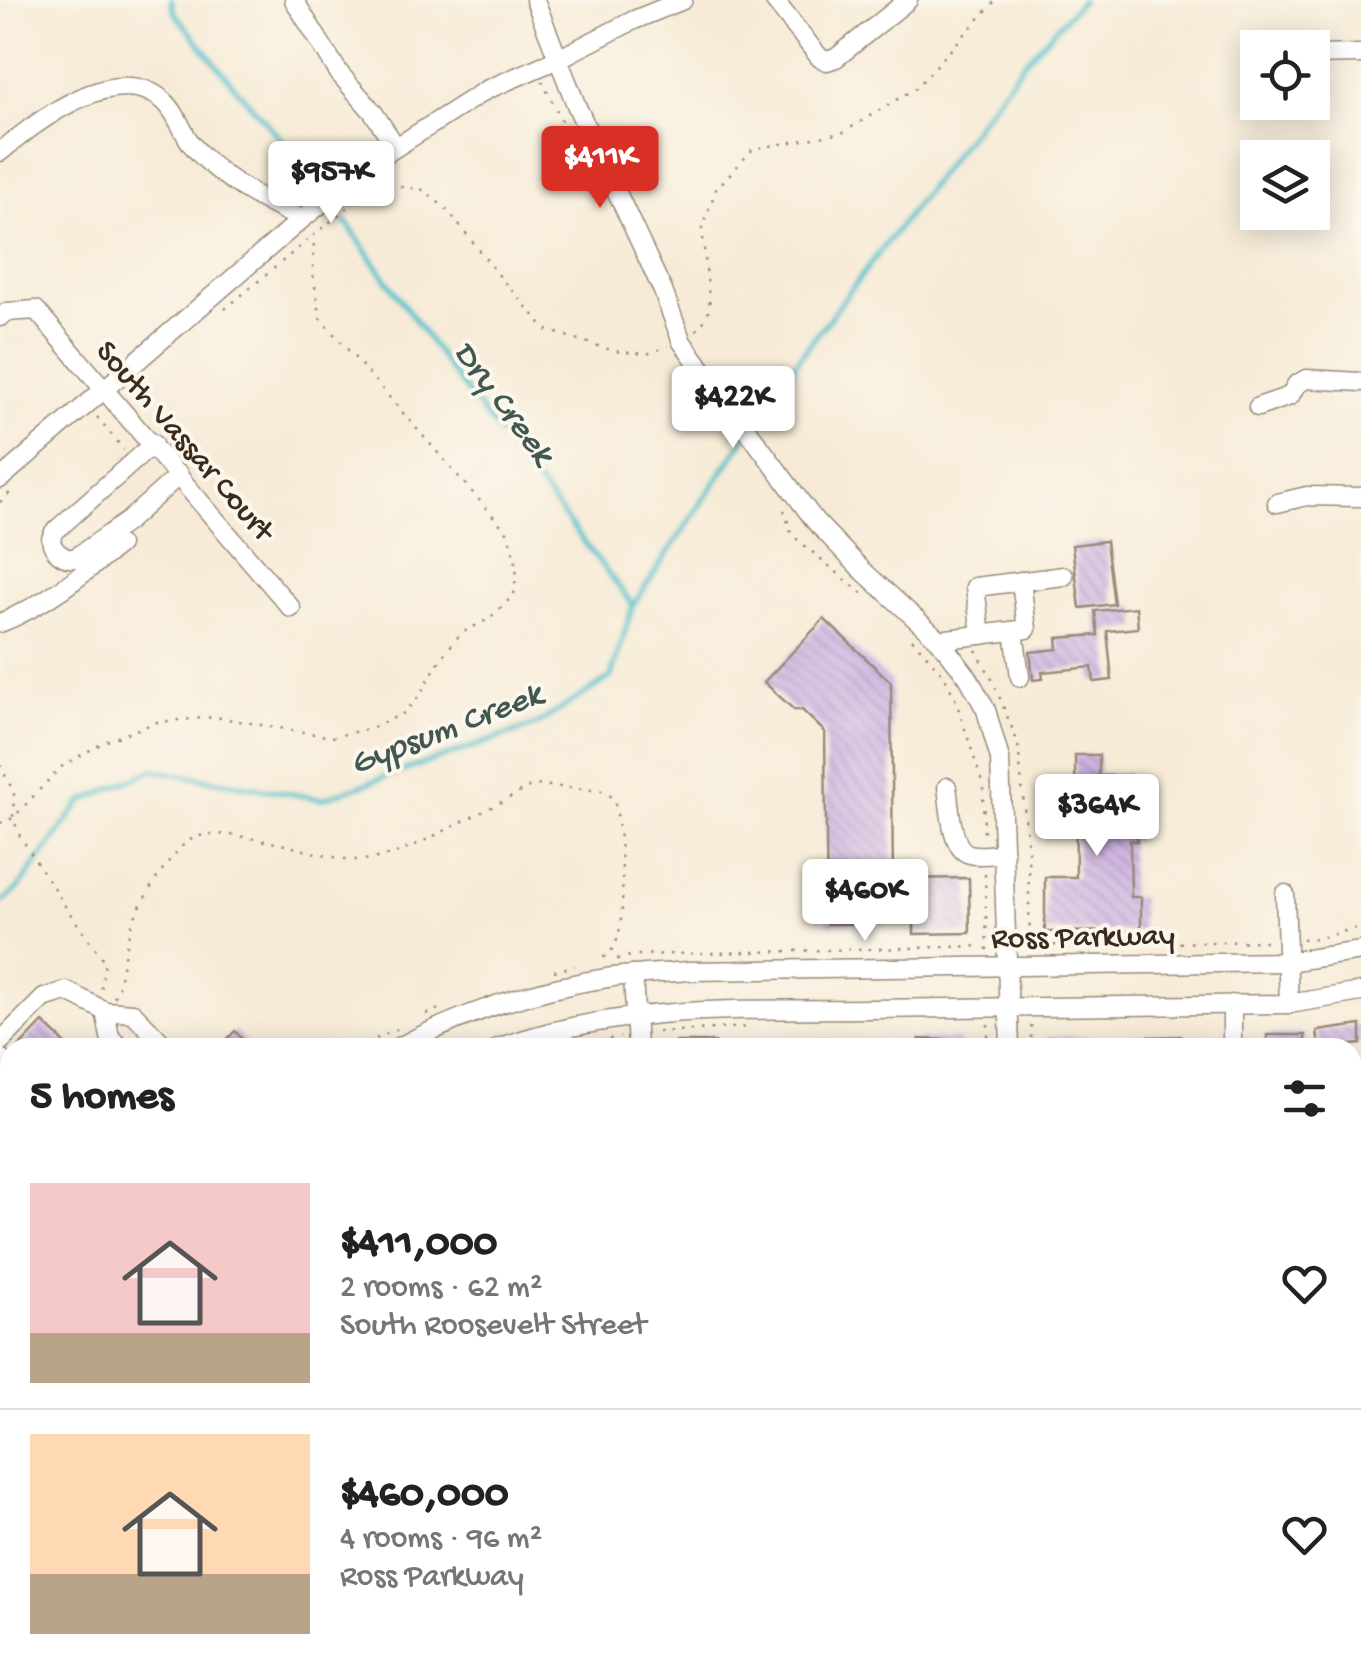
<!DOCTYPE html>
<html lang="en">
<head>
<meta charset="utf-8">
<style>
	:root { --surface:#fff; --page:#f2f2f2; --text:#222; --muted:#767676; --line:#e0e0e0; --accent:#d93025 }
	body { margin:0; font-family:"Gochi Hand",sans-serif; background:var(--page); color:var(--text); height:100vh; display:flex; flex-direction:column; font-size:38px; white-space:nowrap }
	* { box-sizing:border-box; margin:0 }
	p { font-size:32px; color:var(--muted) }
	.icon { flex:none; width:55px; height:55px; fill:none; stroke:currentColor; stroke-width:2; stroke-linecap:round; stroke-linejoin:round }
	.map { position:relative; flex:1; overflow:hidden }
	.drawer { position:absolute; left:0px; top:1038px; width:1362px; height:642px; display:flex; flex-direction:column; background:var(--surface); border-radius:30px 30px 0 0; box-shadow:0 5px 25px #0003 }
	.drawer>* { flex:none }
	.tools { position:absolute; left:1240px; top:30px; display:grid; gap:20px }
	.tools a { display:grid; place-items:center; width:90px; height:90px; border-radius:0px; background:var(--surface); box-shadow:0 5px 25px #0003; font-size:50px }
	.price { position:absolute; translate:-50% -85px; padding:0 22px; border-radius:10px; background:#fff; color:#222; font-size:32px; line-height:65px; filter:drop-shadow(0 2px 5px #0008) }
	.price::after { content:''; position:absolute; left:50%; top:60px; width:30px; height:22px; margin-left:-15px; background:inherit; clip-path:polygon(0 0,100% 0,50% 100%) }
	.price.current { background:var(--accent); color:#fff }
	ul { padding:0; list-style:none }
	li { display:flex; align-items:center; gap:30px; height:250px; padding:0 30px }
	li+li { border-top:2px solid var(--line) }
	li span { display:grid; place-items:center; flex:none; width:280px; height:200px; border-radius:0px; color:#555 }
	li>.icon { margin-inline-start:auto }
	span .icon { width:120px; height:120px; fill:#fffc; stroke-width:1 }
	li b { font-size:42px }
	h2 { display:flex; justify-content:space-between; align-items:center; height:120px; padding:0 30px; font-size:42px }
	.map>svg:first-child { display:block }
	.built { fill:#d2d9f9 }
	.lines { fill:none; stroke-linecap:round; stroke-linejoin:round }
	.stream { stroke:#54c1cc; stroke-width:5 }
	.building { fill:url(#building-back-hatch) }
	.minor-casing { stroke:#998a7a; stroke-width:21 }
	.path { stroke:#998a7a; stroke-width:2.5; stroke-dasharray:2.5 8; stroke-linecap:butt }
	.minor { stroke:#fff; stroke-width:18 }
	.labels { text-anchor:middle; stroke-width:8; stroke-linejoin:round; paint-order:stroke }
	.street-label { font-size:32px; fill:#3b2a1e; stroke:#fbf7ec }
	.water-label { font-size:35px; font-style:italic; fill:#425752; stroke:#fbf7ec }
</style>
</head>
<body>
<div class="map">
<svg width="1361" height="1679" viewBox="0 0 1361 1679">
	<defs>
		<pattern id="building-back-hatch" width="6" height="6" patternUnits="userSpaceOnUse" patternTransform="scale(2.5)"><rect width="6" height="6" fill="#cdb2e2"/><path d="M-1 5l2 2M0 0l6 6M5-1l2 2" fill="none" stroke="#a891b7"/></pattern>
	</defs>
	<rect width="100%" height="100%" fill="#fbf7ec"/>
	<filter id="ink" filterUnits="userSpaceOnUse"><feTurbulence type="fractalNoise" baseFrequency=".01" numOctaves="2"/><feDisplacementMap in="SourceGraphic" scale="20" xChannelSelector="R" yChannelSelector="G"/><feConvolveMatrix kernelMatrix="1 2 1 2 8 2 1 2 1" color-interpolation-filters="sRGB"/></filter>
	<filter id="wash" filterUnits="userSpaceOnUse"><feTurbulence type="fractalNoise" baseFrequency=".0048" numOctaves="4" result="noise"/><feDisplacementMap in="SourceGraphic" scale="40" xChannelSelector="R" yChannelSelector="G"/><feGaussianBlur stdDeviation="2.25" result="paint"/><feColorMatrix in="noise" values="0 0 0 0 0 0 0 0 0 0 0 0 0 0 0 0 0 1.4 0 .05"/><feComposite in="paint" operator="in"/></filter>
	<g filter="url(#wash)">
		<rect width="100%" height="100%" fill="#f7ebd7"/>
		<g class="built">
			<polygon points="1361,1174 1361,1661 1353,1663 1352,1175"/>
			<polygon points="1078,1670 1331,1670 1302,1679 1090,1679"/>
		</g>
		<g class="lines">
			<g class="stream">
				<polyline points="171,0 174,12 235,87 314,177"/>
				<polyline points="346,222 452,373 633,605"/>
				<polyline points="751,429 799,358 1025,61 1082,0"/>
				<polyline points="0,904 18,889 81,802 153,770 322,799 536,725 611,677 633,605 745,438"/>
				<polyline points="0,1547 10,1548"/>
			</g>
		</g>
		<g id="blocks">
			<g class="building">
				<polygon points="1106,541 1114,604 1080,608 1072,545"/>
				<polygon points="1136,607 1138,628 1107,631 1112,680 1094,682 1092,667 1042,672 1043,679 1033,680 1030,652 1058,649 1057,638 1098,635 1095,611"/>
				<polygon points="824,619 891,682 893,879 969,878 970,933 914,934 914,923 827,924 825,732 802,710 794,710 764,682"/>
				<polygon points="1075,755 1099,755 1099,776 1130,775 1130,823 1137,823 1137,841 1130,841 1131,897 1141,897 1141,931 1045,932 1045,877 1076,877"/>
				<polygon points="43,1022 70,1048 18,1048"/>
				<polygon points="1361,1025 1361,1044 1319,1048 1317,1031"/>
				<polygon points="235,1031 251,1048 219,1048"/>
				<rect x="1267" y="1035" width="38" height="13"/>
				<polygon points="1181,1036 1182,1048 1141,1048 1141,1037"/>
				<rect x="1048" y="1037" width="40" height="11"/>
				<polygon points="919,1039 960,1040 960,1048 919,1048"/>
				<rect x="797" y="1041" width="41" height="7"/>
				<rect x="676" y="1042" width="39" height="6"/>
				<polygon points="10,1103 10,1182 0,1172 0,1113"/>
				<polygon points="10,1242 10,1305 0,1315 0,1253"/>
				<polygon points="1355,1265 1361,1272 1361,1328 1358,1330 1352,1323 1352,1267"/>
				<polygon points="1361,1347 1361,1434 1352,1423 1352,1354"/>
			</g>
		</g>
	</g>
	<g filter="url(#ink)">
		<use href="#blocks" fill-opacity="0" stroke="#998a7a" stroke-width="2.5"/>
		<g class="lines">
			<defs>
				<g id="minor">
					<polyline points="294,0 339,73 373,112 396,147"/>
					<polyline points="535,0 577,107 663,291 682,342 815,521 862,570 939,640 968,677 986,710 1000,759 1010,1048"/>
					<polyline points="774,0 820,58 827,61 836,58 908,0"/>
					<polyline points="1312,55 1361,54"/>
					<path d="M 0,152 C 38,121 115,59 164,101 C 177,112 182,133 193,146 C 219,178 265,202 302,219"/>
					<polyline points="0,317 7,312 36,310 291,608"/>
					<polyline points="1258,407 1290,396 1296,385 1306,379 1361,382"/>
					<path d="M 153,444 L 54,532 L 51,539 C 52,550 63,560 75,558 L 128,521 L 179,475"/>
					<polyline points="0,479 302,219 376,160 486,90 558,59 634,20 683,0"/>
					<polyline points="1277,503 1307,496 1361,497"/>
					<path d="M 0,623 C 45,605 82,575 119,545"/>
					<polyline points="1014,631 1020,677"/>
					<polyline points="981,635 975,587 1064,576"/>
					<polyline points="939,640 1027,629 1021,581"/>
					<path d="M 947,787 C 950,803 950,850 970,854 C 980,857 994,854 1004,853"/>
					<polyline points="1285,894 1289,1004"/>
					<polyline points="633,975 637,1048"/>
					<polyline points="1232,1004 1232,1048"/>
					<polyline points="105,1011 110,1037 121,1048"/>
					<polyline points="0,1042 44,998 66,991 105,1011 133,1013 167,1048"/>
					<path d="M 397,1048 C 463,1013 538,988 613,977 C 638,974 665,973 691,971 L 1287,962 L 1361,951"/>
					<path d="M 498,1048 C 618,1004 746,1010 872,1009 C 1011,1007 1150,1005 1289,1004 L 1361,992"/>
					<polyline points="0,1058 2,1066 0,1086"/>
					<polyline points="0,1219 6,1225"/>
					<polyline points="1352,1228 1361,1223"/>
					<polyline points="0,1390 10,1381"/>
					<polyline points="0,1449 10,1439"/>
					<polyline points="263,1670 265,1679"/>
					<polyline points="459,1670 461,1679"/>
					<polyline points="682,1670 682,1679"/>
					<polyline points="895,1670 900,1679"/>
					<polyline points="736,1679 753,1670"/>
					<polyline points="998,1679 1013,1670"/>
				</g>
			</defs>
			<use href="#minor" class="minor-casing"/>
			<g class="path">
				<polyline points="542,81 601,200"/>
				<polyline points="225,309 314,235"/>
				<polyline points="696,330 701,327 710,308 702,228 716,189 753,149 842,133 916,88 996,0"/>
				<polyline points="97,417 124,450"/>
				<polyline points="0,502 10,493"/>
				<polyline points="784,510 792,535 865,596"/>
				<polyline points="912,639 944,675 956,701 983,785 984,836"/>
				<polyline points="976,650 993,681 1018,743 1028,849 1030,947"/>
				<polyline points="0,765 14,793 13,818 20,836 69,912 105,962 101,992"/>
				<polyline points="0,823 13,818 61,767 104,742 157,722 215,717 332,737 372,728 404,713 419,696 441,658 461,633 489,619 514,595 517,567 508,533 320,318 313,273 314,235 374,186 396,186 424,190 448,211 505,283 547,330 614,351 647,354 668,346"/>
				<polyline points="985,874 987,951"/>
				<polyline points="1302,939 1319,938 1361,927"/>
				<polyline points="1022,946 1269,941"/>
				<polyline points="617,959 636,955 984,946"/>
				<polyline points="554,971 575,966"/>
				<path d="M 114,997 L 117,992 C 122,970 125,945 132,924 C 140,903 173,846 194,838 C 216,829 247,838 270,842 C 300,847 330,860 361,860 C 394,859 425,840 454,826 C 479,813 505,801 529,787 L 541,785 L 603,791 L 612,797 L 616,807 C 621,838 628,918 615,945 C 611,953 604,957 597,962"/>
				<polyline points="426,1014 442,1008"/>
				<polyline points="988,1024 988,1048"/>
				<polyline points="1031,1025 1031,1048"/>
				<polyline points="658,1032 750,1027"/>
				<polyline points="357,1048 401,1027"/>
				<polyline points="568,1048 620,1037"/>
				<polyline points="0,1364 10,1354"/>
				<polyline points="128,1670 134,1679"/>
				<polyline points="950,1679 966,1670"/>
				<polyline points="1034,1679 1050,1670"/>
			</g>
			<use href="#minor" class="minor"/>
		</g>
	</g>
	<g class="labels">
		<g class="street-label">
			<text transform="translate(187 439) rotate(49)" y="11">South Vassar Court</text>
			<text transform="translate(1083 934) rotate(-1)" y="11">Ross Parkway</text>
		</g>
		<g class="water-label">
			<text transform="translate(506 401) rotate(53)" y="12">Dry Creek</text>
			<text transform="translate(445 726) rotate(-21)" y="12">Gypsum Creek</text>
		</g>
	</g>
</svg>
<div class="tools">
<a><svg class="icon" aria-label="locate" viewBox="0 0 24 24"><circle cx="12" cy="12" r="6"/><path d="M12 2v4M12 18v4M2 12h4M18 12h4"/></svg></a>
<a><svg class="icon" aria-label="layers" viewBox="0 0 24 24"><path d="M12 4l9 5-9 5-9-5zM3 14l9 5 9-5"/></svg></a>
</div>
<b class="price current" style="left:600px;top:211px">$411K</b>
<b class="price" style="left:331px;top:226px">$957K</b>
<b class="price" style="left:733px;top:451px">$422K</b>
<b class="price" style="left:1097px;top:859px">$364K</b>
<b class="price" style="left:865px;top:944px">$460K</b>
<section class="drawer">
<h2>5 homes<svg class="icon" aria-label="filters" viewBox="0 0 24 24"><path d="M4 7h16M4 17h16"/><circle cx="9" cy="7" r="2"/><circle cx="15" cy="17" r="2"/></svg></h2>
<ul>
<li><span style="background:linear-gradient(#f6c9c9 75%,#b9a48a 0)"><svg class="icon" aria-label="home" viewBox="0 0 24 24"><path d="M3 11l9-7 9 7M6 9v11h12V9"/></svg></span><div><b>$411,000</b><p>2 rooms · 62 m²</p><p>South Roosevelt Street</p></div><svg class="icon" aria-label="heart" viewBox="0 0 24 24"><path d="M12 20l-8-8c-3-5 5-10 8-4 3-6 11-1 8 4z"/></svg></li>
<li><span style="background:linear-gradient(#ffd9b3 70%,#b9a48a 0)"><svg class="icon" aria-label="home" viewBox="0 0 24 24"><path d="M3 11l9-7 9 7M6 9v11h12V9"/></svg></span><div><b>$460,000</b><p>4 rooms · 96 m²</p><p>Ross Parkway</p></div><svg class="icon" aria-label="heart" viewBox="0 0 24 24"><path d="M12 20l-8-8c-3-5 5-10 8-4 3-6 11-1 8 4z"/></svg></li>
</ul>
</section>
</div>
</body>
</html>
